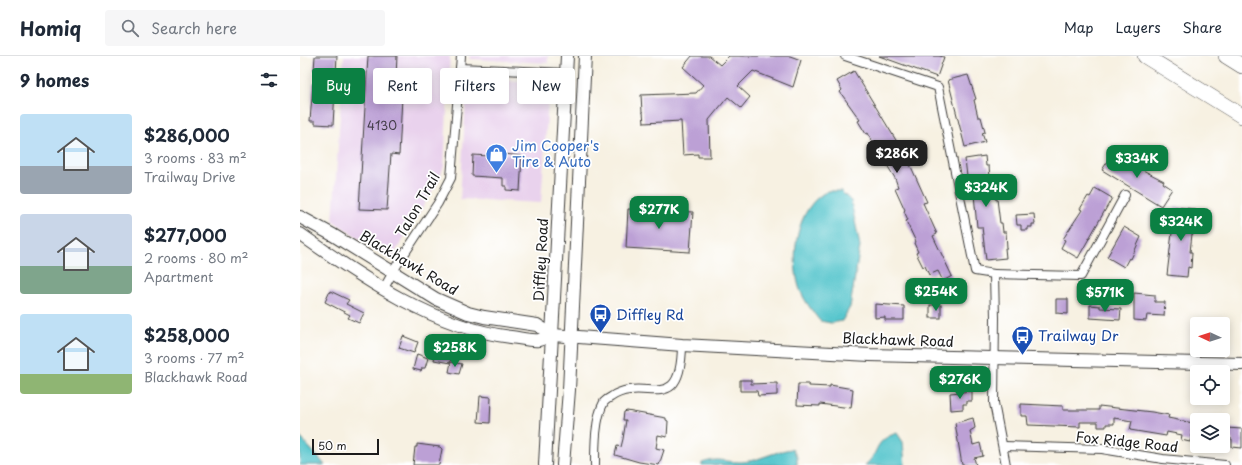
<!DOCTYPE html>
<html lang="en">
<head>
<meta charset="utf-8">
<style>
	:root { --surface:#fff; --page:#f6f6f7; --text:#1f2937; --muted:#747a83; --line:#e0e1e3; --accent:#0b8043 }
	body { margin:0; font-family:"Playpen Sans",sans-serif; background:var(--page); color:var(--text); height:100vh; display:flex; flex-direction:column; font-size:15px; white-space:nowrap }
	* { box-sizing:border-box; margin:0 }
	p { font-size:13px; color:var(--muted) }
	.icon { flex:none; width:22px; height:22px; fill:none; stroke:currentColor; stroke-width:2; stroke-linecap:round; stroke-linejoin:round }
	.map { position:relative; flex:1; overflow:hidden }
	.panel { display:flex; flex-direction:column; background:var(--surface); width:300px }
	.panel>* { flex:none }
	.guide { position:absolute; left:12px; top:12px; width:380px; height:36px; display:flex; gap:8px }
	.needle { width:26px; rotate:273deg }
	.tools { position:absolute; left:890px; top:261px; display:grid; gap:8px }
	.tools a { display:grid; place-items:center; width:40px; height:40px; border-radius:4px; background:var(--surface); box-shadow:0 2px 10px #0003; font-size:20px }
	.scale { position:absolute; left:12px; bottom:10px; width:67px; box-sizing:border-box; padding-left:4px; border:2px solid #1c1c1c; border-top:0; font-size:11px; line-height:14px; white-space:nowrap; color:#1c1c1c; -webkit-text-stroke:3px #fff; paint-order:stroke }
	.price { position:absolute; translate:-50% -34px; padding:0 9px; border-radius:8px; background:var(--accent); color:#fff; font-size:13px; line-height:26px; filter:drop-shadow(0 1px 2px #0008) }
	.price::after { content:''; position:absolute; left:50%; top:24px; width:12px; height:9px; margin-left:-6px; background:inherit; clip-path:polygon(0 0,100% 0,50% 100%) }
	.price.current { background:#222; color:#fff }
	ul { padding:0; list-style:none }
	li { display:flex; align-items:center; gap:12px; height:100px; padding:0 20px }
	li span { display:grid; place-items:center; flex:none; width:112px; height:80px; border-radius:4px; color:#555 }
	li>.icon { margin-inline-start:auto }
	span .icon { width:48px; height:48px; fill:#fffc; stroke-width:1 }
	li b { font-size:17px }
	h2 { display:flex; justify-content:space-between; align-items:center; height:48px; padding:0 20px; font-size:17px }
	.tag { padding:0 14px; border-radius:4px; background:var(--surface); box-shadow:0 2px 10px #0003; font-size:14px; line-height:36px }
	.tag.current { background:var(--accent); color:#fff }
	header { display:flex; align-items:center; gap:24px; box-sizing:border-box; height:56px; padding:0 20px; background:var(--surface); border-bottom:1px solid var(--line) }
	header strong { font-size:19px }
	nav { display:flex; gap:22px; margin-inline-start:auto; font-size:14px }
	.search { width:280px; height:36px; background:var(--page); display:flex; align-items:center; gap:10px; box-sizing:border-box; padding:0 14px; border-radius:4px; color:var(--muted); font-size:15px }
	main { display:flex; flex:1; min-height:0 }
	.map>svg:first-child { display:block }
	.built { fill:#e9d2ed }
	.water { fill:#59c6cd; stroke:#3a7174 }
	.building { fill:#bca0d5 }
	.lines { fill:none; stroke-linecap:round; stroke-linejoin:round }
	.street-casing { stroke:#3d3c3a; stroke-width:10 }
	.secondary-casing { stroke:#3d3c3a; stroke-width:14 }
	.highway-casing { stroke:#3d3c3a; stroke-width:16 }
	.street { stroke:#fff; stroke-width:8 }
	.secondary { stroke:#fff; stroke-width:12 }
	.highway { stroke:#fff; stroke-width:15 }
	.labels { text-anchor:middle; stroke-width:3.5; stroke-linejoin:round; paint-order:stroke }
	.number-label { font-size:12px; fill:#443d4a }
	.shop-label { font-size:14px; fill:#366cbe; stroke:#fff; text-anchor:start }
	.street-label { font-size:14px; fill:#1c1c1c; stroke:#fff }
	.transit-label { font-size:14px; fill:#164399; stroke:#fff; text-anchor:start }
</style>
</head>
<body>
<header>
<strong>Homiq</strong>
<div class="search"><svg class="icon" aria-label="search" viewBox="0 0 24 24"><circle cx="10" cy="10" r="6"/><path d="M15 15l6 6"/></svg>Search here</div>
<nav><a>Map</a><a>Layers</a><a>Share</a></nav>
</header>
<main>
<section class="panel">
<h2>9 homes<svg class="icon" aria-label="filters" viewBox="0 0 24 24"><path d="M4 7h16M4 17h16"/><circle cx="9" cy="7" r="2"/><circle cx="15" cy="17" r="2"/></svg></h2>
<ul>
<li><span style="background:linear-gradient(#bfe0f5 65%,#9aa5b1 0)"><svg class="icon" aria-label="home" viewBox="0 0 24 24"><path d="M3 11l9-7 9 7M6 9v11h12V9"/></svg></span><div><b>$286,000</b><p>3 rooms · 83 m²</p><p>Trailway Drive</p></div></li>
<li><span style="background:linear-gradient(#c9d6e8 65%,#7fa58c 0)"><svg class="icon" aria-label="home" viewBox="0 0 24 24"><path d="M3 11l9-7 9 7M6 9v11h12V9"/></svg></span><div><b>$277,000</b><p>2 rooms · 80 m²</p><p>Apartment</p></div></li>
<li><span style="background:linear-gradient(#bfe0f5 75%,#8fb573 0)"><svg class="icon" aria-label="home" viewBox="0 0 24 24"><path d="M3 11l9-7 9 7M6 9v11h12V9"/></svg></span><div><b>$258,000</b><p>3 rooms · 77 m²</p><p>Blackhawk Road</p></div></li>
</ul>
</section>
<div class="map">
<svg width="942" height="409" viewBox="0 0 942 409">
	<rect width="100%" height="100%" fill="#fff"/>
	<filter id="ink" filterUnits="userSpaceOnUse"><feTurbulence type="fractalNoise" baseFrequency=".025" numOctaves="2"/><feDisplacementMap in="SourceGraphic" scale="8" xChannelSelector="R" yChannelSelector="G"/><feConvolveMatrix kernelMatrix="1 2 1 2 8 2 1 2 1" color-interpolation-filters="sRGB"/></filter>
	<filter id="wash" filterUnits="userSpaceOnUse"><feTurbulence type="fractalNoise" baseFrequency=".012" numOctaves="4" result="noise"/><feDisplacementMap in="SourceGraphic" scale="16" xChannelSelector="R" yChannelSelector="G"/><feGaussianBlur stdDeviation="0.9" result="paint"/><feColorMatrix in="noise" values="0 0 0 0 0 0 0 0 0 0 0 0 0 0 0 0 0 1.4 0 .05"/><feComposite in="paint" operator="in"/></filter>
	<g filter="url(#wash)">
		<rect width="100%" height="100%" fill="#f7f1e2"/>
		<g class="built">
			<polygon points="44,0 150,0 144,110 139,124 91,203 33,165"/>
			<polygon points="170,0 248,0 248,7 169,3"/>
			<polygon points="171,22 246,27 249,30 241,147 160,143 167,27"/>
		</g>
		<g class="water">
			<path d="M 528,135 L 541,135 L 551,145 L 560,190 L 550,251 L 542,265 L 531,267 L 520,265 C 512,255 503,243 499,231 C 490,200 496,150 528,135 Z"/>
			<path d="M 597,377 L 603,386 L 605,409 L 565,409 C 581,396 572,385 597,377 Z"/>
			<polygon points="0,381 25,409 0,409"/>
			<path d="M 492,393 L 497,401 L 497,409 L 402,409 L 402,407 C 420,401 423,406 440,406 C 457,406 474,395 492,393 Z"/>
		</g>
		<g id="blocks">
			<g class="building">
				<polygon points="15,0 37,0 33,69 15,68 15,65 10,65 13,27 18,27 19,14 14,14"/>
				<polygon points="68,0 97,0 95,40 102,41 99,99 91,98 87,154 59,153"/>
				<polygon points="392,0 409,0 420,9 429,0 490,0 501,4 493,31 453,15 438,30 450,41 441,52 428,41 409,64 410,101 398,101 398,98 383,99 381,65 344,67 343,56 342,56 341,39 396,37 403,29 383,11"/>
				<polygon points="579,0 639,0 644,1 637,21"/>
				<polygon points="554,15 608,104 627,146 623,147 637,178 633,180 652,220 643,225 638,215 629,219 625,210 623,211 616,197 618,196 614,187 616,186 606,165 608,164 604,155 605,154 595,132 598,131 595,122 585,106 583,107 568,77 566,78 558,65 560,64 540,36 542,34 537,25"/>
				<polygon points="668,19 676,43 674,44 678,61 681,61 685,76 682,77 685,86 665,91 648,24"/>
				<polygon points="813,97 821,102 822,99 836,108 835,110 864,125 863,127 872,133 861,150 802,114"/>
				<polygon points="204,98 222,100 220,135 206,134 206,130 203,130 203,122 172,120 173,99 204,101"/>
				<polygon points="685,100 686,110 689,110 691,134 693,134 695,143 697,143 700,167 702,167 703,176 706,176 707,192 705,192 706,202 686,204 682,171 677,171 674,138 669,138 665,103"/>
				<polygon points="795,132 812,142 778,202 761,192 765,184 763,183 782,154 780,153 788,140 790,141"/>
				<polygon points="875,151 895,153 894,178 892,178 890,196 892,196 891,212 888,211 887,221 867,219"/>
				<polygon points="328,153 393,156 390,196 326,192"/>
				<polygon points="734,158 735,168 732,168 732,171 728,171 728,174 721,174 721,169 717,169 716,159"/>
				<polygon points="824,171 841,181 831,203 829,202 824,211 807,201"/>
				<polygon points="30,235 49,244 46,248 64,257 59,267 48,262 50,259 25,246"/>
				<polygon points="834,237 855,239 855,246 865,246 864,260 847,259 846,265 834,264"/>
				<polygon points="756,243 768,243 768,258 756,257"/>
				<polygon points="575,248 604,250 604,264 585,264 585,261 575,262"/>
				<rect x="630" y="249" width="11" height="13"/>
				<polygon points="790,249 800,250 800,252 821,253 820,264 790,262"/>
				<polygon points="103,280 118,286 114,297 99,292"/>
				<polygon points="144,293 152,296 150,307 134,304 136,294 144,295"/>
				<polygon points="117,298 128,302 125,312 122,312 121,315 113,313"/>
				<polygon points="151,306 162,308 159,318 149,316"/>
				<polygon points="440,324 451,324 451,328 477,327 477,339 458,340 457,335 440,335"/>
				<polygon points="498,328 509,328 509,330 530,331 530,329 553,333 551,352 520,348 520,350 497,349"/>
				<polygon points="672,335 672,345 667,345 667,348 663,348 663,353 651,354 650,337"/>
				<polygon points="180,340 191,341 190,367 178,366"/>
				<polygon points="721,348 763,350 763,354 799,354 799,350 852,356 869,359 868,362 893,367 891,376 892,376 890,386 881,384 882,379 867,376 866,380 830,374 832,365 814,362 814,368 806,368 806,371 798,371 798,366 780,366 780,371 728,369 727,360 721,360"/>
				<polygon points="327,355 366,362 366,364 368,365 367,381 358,379 356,392 364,394 359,409 339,406 315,399 317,390 321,391 323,383 326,364 323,364 324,356"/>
				<polygon points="673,362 675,372 670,375 673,389 680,387 683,400 674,402 676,409 662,409 655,367"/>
				<polygon points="926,372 942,373 942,392 932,391 932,383 925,383"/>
				<polygon points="117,388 140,391 142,393 139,409 113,409 115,391 117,391"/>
			</g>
		</g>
	</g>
	<g filter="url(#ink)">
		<use href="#blocks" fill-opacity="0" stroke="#3d3c3a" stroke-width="1"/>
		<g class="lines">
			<defs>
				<g id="street">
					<polyline points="545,0 638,31 675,215 694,218"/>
					<polyline points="160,12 266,17"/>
					<polyline points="84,232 97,209 138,147 151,122 161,0"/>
					<polyline points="703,390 802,393 863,403 925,409"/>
					<path d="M 295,409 C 295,391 295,362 304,346 C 306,344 309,342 311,341 C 344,318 381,363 382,289"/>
					<polyline points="706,409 694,347 695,262 694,218 781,220 825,139"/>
				</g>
				<g id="secondary">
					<polyline points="0,161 33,179 136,243 168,257 184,261 237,269 253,279"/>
					<path d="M 0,178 C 62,222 135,272 211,281 C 220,282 230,285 239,284 C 243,283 248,280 253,279 L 382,289 L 570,299 L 942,308"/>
					<polyline points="245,409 267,0"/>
					<polyline points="263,409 269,334 285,0"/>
				</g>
				<g id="highway">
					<polyline points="845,0 942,60"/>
					<polyline points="926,0 942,10"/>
				</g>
			</defs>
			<use href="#street" class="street-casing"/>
			<use href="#secondary" class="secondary-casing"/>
			<use href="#highway" class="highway-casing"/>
			<use href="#street" class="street"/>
			<use href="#secondary" class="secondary"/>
			<use href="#highway" class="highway"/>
		</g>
	</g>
	<defs>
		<symbol id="shop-pin" viewBox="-11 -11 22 30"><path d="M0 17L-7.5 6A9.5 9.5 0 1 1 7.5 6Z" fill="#3f7fe0" stroke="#fff"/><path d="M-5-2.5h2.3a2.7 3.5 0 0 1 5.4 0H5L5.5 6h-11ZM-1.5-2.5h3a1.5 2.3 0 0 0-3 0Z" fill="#fff"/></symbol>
		<symbol id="bus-pin" viewBox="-11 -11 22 30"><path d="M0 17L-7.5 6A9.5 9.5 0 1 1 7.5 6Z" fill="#1a4fb4" stroke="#fff"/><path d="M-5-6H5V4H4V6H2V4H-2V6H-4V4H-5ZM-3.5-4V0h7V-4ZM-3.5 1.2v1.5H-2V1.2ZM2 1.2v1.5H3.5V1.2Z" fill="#fff"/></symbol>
	</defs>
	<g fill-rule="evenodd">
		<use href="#shop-pin" x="184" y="86" width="25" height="34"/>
		<use href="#bus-pin" x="288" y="246" width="25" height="34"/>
		<use href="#bus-pin" x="710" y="268" width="25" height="34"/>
	</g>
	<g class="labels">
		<g class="number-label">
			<text x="82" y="74">4130</text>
		</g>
		<g class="shop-label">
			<text x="212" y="95">Jim Cooper's<tspan x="212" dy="16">Tire &amp; Auto</tspan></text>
		</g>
		<g class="street-label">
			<text transform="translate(118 149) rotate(-60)" y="5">Talon Trail</text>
			<text transform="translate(241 204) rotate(-87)" y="5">Diffley Road</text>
			<text transform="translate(109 207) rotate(31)" y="5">Blackhawk Road</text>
			<text transform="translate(598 284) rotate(2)" y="5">Blackhawk Road</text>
			<text transform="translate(827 386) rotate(6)" y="5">Fox Ridge Road</text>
		</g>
		<g class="transit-label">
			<text x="316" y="264">Diffley Rd</text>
			<text x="738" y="285">Trailway Dr</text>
		</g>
	</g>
</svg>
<div class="tools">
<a><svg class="needle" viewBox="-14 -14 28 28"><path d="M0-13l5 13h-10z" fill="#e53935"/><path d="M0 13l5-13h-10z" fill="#747a83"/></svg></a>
<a><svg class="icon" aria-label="locate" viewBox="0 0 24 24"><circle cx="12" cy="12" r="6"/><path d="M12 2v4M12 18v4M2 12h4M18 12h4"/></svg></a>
<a><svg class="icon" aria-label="layers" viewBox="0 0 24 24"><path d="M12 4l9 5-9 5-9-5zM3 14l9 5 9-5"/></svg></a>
</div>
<div class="scale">50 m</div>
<b class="price current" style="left:597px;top:118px">$286K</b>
<b class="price" style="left:837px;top:123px">$334K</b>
<b class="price" style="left:686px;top:152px">$324K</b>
<b class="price" style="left:359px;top:174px">$277K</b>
<b class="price" style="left:881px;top:186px">$324K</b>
<b class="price" style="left:636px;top:256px">$254K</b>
<b class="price" style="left:805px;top:257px">$571K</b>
<b class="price" style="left:155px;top:312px">$258K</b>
<b class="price" style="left:660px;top:344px">$276K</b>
<div class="guide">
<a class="tag current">Buy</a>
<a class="tag">Rent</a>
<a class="tag">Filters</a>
<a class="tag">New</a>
</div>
</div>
</main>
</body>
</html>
